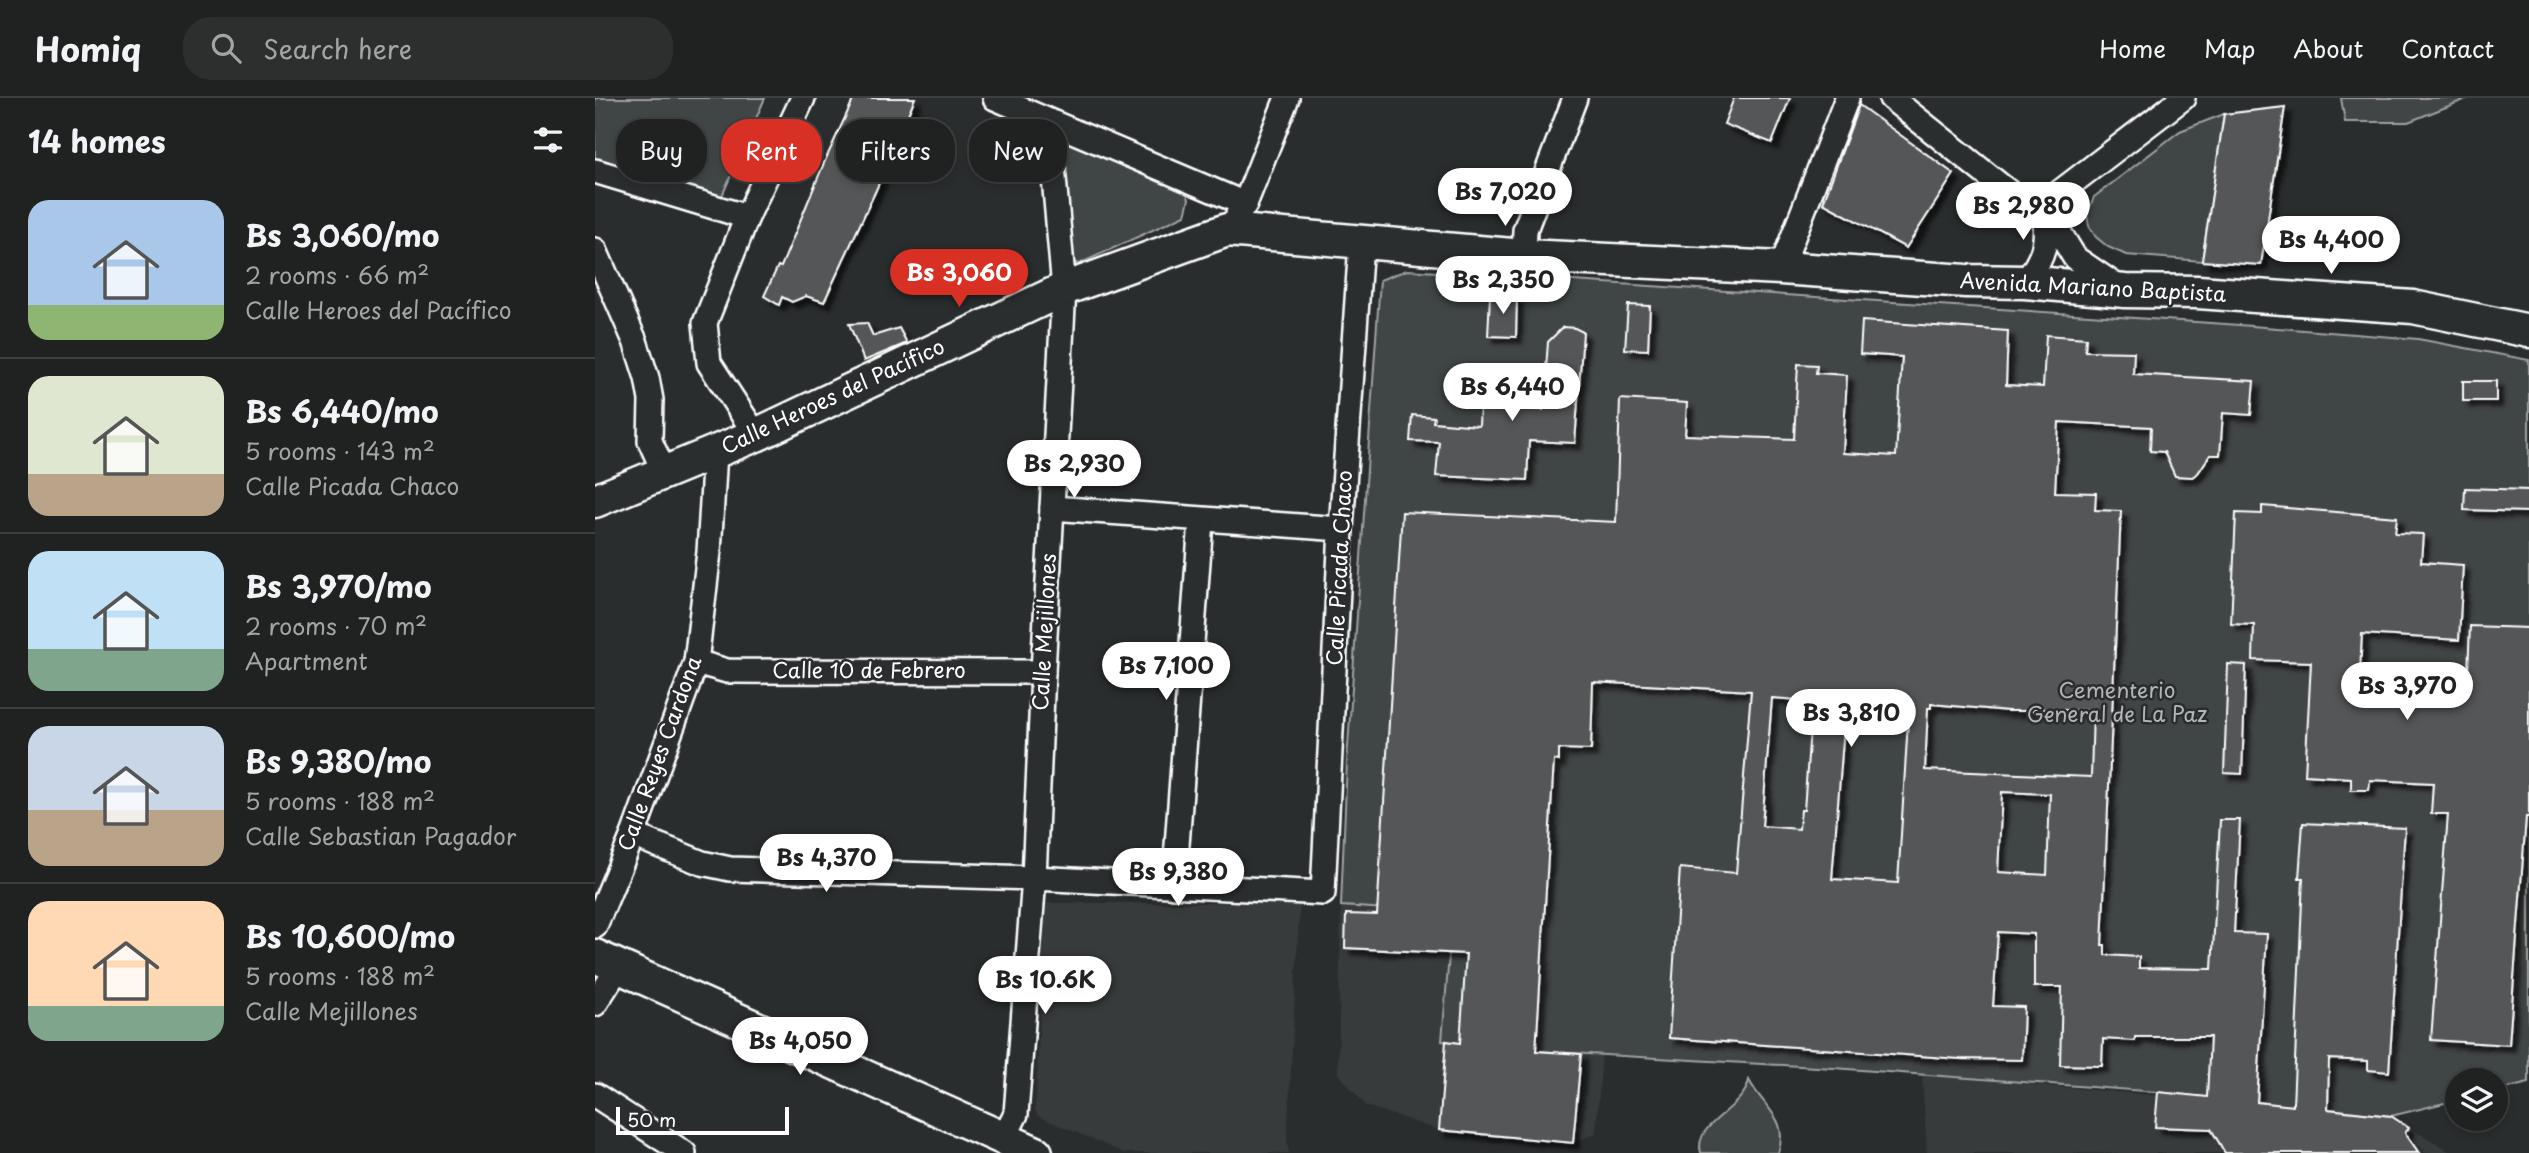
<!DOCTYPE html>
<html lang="en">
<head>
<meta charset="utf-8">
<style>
	:root { --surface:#202222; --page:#2d2f2f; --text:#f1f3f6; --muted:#a2a4a5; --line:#3d3f40; --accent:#d93025 }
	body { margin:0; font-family:"Playpen Sans",sans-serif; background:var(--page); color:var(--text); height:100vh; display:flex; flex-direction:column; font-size:26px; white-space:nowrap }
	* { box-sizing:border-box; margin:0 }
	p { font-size:23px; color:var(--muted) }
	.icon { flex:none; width:38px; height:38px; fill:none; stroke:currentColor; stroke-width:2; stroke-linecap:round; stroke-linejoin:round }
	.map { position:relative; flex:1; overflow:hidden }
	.drawer { display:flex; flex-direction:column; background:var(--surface); width:595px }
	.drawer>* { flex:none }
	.banner { position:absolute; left:21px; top:21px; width:665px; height:63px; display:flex; gap:14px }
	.fabs { position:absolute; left:1850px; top:970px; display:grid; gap:14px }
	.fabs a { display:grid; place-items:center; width:63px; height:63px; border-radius:50%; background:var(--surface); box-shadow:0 4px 10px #0003,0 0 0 2px var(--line); font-size:35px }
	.scale { position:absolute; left:21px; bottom:18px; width:173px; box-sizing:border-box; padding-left:7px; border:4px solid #fff; border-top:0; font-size:19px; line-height:24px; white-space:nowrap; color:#fff; -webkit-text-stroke:5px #2a2d2e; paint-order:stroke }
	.price { position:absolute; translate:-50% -60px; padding:0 16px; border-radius:24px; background:#fff; color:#222; font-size:23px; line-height:46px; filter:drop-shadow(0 2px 4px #0008) }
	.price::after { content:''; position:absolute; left:50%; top:42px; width:21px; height:16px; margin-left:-10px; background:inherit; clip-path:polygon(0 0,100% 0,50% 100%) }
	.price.current { background:var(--accent); color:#fff }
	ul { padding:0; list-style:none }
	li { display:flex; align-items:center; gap:21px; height:175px; padding:0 28px }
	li+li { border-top:2px solid var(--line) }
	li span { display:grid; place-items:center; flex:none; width:196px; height:140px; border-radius:21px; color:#555 }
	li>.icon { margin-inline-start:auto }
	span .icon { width:84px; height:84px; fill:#fffc; stroke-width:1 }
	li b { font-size:30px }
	h2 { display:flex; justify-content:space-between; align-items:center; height:84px; padding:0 28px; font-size:30px }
	.tag { padding:0 24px; border-radius:28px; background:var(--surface); box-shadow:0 4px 10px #0003,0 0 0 2px var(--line); font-size:24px; line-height:63px }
	.tag.current { background:var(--accent); color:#fff }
	header { display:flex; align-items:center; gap:42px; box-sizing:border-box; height:98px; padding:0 35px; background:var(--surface); border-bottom:2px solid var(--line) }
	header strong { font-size:33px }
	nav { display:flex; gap:38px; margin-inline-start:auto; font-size:24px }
	.search { width:490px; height:63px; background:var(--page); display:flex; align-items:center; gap:18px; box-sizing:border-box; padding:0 24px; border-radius:28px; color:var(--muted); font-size:26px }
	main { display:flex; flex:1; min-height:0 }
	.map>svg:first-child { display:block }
	.built { fill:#373a3b }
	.green { fill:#414445; stroke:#a0a2a2; stroke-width:2 }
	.building { fill:#555758; stroke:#fff; stroke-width:2; fill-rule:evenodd; filter:url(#shadow) }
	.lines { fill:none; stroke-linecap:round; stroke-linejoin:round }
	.minor-casing { stroke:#fff; stroke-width:28 }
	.secondary-casing { stroke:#fff; stroke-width:37 }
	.minor { stroke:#2a2d2e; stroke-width:23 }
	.secondary { stroke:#2a2d2e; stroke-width:32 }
	.labels { text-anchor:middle; stroke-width:5; stroke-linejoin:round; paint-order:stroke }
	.street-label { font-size:21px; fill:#fff; stroke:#2a2d2e }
	.park-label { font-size:21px; fill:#b3b4b5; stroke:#2a2d2e }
</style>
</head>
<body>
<header>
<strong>Homiq</strong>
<div class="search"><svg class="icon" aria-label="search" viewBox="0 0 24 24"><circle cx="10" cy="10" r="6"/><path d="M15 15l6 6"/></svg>Search here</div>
<nav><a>Home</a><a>Map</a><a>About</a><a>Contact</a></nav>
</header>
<main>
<section class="drawer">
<h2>14 homes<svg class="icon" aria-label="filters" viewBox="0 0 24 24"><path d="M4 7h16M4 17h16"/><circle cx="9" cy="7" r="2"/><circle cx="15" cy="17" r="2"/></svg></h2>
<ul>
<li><span style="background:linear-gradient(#a9c7e8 75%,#8fb573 0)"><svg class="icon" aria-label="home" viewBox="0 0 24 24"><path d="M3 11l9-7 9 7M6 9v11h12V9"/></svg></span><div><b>Bs 3,060/mo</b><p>2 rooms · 66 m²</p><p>Calle Heroes del Pacífico</p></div></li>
<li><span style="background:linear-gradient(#dfe7d0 70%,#b9a48a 0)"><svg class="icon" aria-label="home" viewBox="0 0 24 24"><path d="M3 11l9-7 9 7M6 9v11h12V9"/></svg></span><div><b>Bs 6,440/mo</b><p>5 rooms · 143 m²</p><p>Calle Picada Chaco</p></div></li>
<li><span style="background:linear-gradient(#bfe0f5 70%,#7fa58c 0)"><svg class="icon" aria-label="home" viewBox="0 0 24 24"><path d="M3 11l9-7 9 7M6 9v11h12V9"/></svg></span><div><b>Bs 3,970/mo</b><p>2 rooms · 70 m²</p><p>Apartment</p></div></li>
<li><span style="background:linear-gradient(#c9d6e8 60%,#b9a48a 0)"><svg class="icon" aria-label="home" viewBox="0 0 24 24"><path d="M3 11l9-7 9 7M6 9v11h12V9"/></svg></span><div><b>Bs 9,380/mo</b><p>5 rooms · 188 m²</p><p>Calle Sebastian Pagador</p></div></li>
<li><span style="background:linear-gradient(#ffd9b3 75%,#7fa58c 0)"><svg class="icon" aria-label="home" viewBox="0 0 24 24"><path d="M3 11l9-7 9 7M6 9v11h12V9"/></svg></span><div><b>Bs 10,600/mo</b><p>5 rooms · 188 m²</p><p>Calle Mejillones</p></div></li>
</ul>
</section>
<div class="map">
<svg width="1934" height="1055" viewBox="0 0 1934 1055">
	<defs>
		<filter id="shadow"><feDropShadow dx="6" dy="6" stdDeviation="2" flood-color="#0009"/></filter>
	</defs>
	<rect width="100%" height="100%" fill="#2a2d2e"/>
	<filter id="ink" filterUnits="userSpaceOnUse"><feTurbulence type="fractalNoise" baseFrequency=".0143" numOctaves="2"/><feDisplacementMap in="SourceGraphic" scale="14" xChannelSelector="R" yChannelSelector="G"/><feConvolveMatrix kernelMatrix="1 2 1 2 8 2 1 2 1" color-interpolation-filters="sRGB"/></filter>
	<g filter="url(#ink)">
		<g class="built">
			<polygon points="451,805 705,805 692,1044 694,1055 529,1055 443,1018 440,1012"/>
			<polygon points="746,808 854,815 923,952 1007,957 1001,1035 978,1045 844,1032 771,1008 743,975"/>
			<polygon points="1327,977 1796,1018 1857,1055 1332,1055"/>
		</g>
		<g class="green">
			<polygon points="0,0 170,0 123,107 0,63"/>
			<polygon points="1746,0 1874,0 1813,24 1750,24"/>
			<polygon points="1629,16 1607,163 1531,157 1513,149 1501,139 1494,128 1492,117 1499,99 1585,33"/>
			<polygon points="479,42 590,91 594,101 590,117 484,166 472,163 465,49"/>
			<polygon points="812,172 1631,226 1823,241 1934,262 1934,985 1901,993 1900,982 1862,982 1862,1002 1796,1018 1563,994 1239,970 923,952 847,943 857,820 854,815 746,808 752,663 785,182"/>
			<path d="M 1154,982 C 1168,1010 1195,1020 1183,1055 L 1106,1055 C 1097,1025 1149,1012 1154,982 Z"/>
		</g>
		<g class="building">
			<polygon points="259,0 320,0 281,92 229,204 211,198 197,204 187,199 184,207 169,198 183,168 186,169 229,65"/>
			<polygon points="1139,0 1195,0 1177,45 1129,26"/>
			<polygon points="1264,7 1359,76 1311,150 1228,105"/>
			<polygon points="1690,9 1666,167 1607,163 1629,16"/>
			<polygon points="895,197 922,199 921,239 893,238"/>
			<polygon points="1033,207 1055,208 1053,252 1030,251"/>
			<path d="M 1267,223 L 1413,233 L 1411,287 L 1448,289 L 1451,237 L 1491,240 L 1490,253 L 1539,254 L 1538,276 L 1659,283 L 1656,317 L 1628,315 L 1625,357 L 1615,357 L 1603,375 L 1597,379 L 1580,378 L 1569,354 L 1555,353 L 1556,329 L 1464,324 L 1460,394 L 1501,395 L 1500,412 L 1526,413 L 1507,847 L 1510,847 L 1510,857 L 1544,859 L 1544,870 L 1617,871 L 1625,722 L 1645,722 L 1639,835 L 1672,836 L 1662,1004 L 1698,1008 L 1708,780 L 1704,780 L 1708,725 L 1810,730 L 1794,974 L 1773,972 L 1773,963 L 1734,961 L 1733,1011 L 1796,1018 L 1814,1030 L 1810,1035 L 1824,1055 L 1630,1055 L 1616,1031 L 1560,1029 L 1563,994 L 1612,999 L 1615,939 L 1540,939 L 1540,943 L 1508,941 L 1507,968 L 1465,967 L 1467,889 L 1439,889 L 1439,836 L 1403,834 L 1398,908 L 1429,909 L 1427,962 L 1365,961 L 1074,940 L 1085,770 L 1141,775 L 1156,593 L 998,584 L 996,652 L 964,651 L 964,663 L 959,662 L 941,953 L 986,956 L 978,1045 L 844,1032 L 851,943 L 865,945 L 871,856 L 750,850 L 751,816 L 782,817 L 807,414 L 1021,424 L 1025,301 L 1092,305 L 1090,337 L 1199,341 L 1203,266 L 1222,267 L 1221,275 L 1252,277 L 1248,355 L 1301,358 L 1307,259 L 1265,256 ZM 1177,600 L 1217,603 L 1209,712 L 1206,712 L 1204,731 L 1167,728 ZM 1251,604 L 1314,607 L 1303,785 L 1237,781 ZM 1336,606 L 1413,613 L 1439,613 L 1439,611 L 1498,613 L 1496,679 L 1330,672 L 1333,610 L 1336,610 ZM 1407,694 L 1455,696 L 1452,777 L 1403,774 Z"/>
			<polygon points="272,225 278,238 304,230 312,245 269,263 254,226"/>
			<polygon points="968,229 980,230 988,234 980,345 934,343 932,382 841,378 844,344 815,343 817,317 839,319 838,324 884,328 885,308 948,312 953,244"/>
			<rect x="1868" y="283" width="33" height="20"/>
			<polygon points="1870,390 1934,392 1934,414 1869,412"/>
			<polygon points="1667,408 1802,419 1800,435 1828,436 1826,464 1868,467 1864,542 1767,536 1765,574 1817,575 1816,595 1872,597 1875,528 1934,530 1934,719 1931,719 1914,947 1836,942 1853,716 1836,716 1838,685 1775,682 1774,692 1756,692 1756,680 1710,677 1716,564 1658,562 1659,527 1636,526 1641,415 1667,416"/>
			<polygon points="1633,566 1651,567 1647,676 1629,675"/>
		</g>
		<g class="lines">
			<defs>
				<g id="minor">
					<polyline points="400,0 650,106"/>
					<polyline points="1296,0 1421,100 1450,111 1480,160 1527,192"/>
					<polyline points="0,73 152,119"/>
					<polyline points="643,116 650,106 692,0"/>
					<polyline points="0,152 40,243 52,280 56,302 55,343 69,374"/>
					<polyline points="929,158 930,132 980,0"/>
					<polyline points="1186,170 1252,0"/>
					<path d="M 1430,184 C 1451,157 1452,145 1450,111 L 1465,94 L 1588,0"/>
					<polyline points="161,337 114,265 110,225 152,119 208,0"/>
					<polyline points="457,410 746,431"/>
					<polyline points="101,564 132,573 448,574"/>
					<polyline points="38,737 107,765 135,771 439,780 728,795 746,431 766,145"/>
					<polyline points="579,788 606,423"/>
					<polyline points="0,828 38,737 101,564 114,454 120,354"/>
					<polyline points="0,906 23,870"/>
					<polyline points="0,997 89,1055"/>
					<polyline points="409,1040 421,1016 439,780 448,574 469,191 454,24"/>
				</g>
				<g id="secondary">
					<polyline points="0,403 161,337 469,191 632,132 929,158 1186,170 1371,183 1430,184 1530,193 1603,194 1818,209 1934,233"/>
					<polyline points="0,858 441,1055"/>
				</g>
			</defs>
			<use href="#minor" class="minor-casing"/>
			<use href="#secondary" class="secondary-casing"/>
			<use href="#minor" class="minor"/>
			<use href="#secondary" class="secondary"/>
		</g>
	</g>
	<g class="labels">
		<g class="street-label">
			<text transform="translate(1498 190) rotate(3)" y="7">Avenida Mariano Baptista</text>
			<text transform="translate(238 299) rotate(-25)" y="7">Calle Heroes del Pacífico</text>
			<text transform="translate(745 470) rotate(-87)" y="7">Calle Picada Chaco</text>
			<text transform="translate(450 534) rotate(-87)" y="7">Calle Mejillones</text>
			<text x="274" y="580">Calle 10 de Febrero</text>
			<text transform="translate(65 656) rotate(-70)" y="7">Calle Reyes Cardona</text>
		</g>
		<g class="park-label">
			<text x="1522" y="600">Cementerio<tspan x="1522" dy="24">General de La Paz</tspan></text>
		</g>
	</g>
</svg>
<div class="fabs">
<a><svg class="icon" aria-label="layers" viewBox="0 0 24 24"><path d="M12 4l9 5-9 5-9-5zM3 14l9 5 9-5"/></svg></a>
</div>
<div class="scale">50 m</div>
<b class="price" style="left:910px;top:130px">Bs 7,020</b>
<b class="price" style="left:1428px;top:144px">Bs 2,980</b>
<b class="price" style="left:1736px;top:178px">Bs 4,400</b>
<b class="price current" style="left:364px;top:211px">Bs 3,060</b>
<b class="price" style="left:908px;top:218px">Bs 2,350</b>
<b class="price" style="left:917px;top:325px">Bs 6,440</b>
<b class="price" style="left:479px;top:402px">Bs 2,930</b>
<b class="price" style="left:571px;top:604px">Bs 7,100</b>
<b class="price" style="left:1812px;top:624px">Bs 3,970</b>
<b class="price" style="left:1256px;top:651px">Bs 3,810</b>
<b class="price" style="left:231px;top:796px">Bs 4,370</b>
<b class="price" style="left:583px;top:810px">Bs 9,380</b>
<b class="price" style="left:450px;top:918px">Bs 10.6K</b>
<b class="price" style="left:205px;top:979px">Bs 4,050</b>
<div class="banner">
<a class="tag">Buy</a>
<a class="tag current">Rent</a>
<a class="tag">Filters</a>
<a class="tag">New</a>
</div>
</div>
</main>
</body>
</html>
